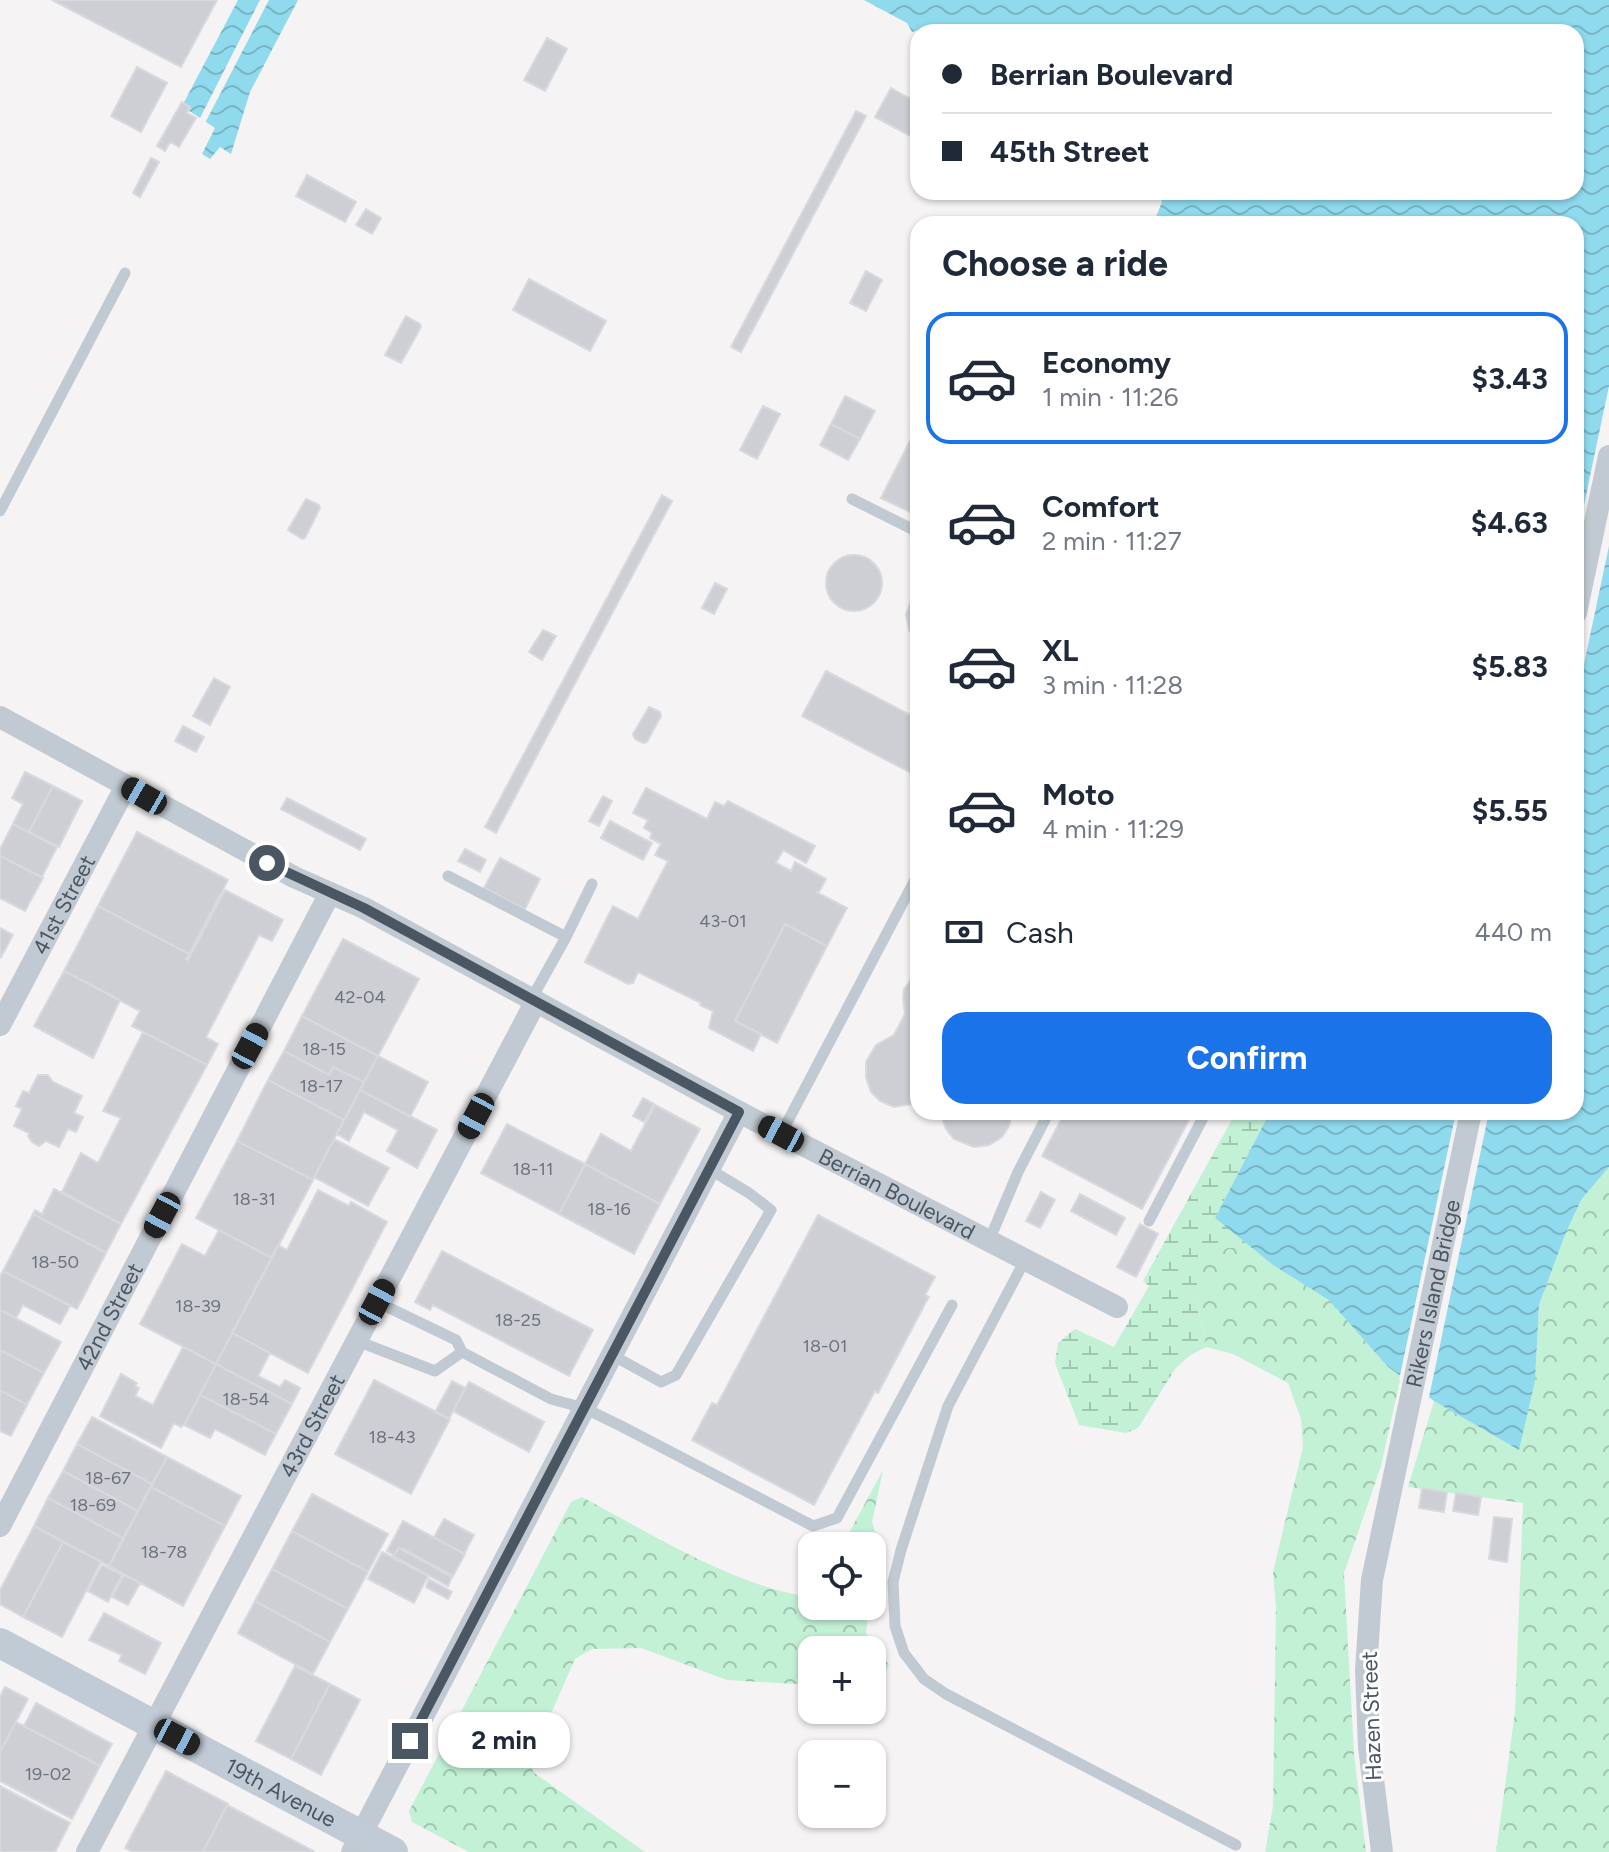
<!DOCTYPE html>
<html lang="en">
<head>
<meta charset="utf-8">
<style>
	body { margin:0; font-family:Figtree,sans-serif; background:#f2f2f3; color:#1f2937; height:100vh; display:flex; flex-direction:column; font-size:30px; white-space:nowrap }
	* { box-sizing:border-box; margin:0 }
	p { font-size:26px; color:#747a83 }
	.icon { flex:none; width:44px; height:44px; fill:none; stroke:currentColor; stroke-width:2; stroke-linecap:round; stroke-linejoin:round }
	.map { position:relative; flex:1; overflow:hidden }
	.sheet { position:absolute; left:910px; top:216px; width:674px; height:904px; display:flex; flex-direction:column; background:#fff; border-radius:24px; box-shadow:0 2px 6px #0004 }
	.sheet>* { flex:none }
	.top-card { position:absolute; left:910px; top:24px; width:674px; height:176px; border-radius:24px; box-shadow:0 2px 6px #0004; display:grid; align-content:center; height:176px; padding:0 32px; background:#fff }
	.buttons { position:absolute; left:798px; top:1532px; display:grid; gap:16px }
	.buttons a { display:grid; place-items:center; width:88px; height:88px; border-radius:16px; background:#fff; box-shadow:0 2px 6px #0004; font-size:40px }
	.end { position:absolute; width:36px; height:36px; margin:-18px; border:10px solid #4a5661; background:#fff; box-shadow:0 0 0 4px #fff }
	.from { border-radius:50% }
	.bubble { position:absolute; height:56px; border-radius:24px; background:#fff; box-shadow:0 2px 6px #0004; font-size:26px; font-weight:700; line-height:56px; text-align:center }
	.car { position:absolute; width:24px; height:48px; margin:-24px -12px; border-radius:10px; box-shadow:0 0 6px 2px #0007; background:linear-gradient(#222 24%,#8ab4d8 0 40%,#222 0 76%,#8ab4d8 0 86%,#222 0) }
	.top-card b { display:flex; align-items:center; gap:28px; height:76px; font-size:30px }
	.top-card b+b { border-top:2px solid #e0e1e3 }
	.top-card i { width:20px; height:20px; background:#1f2937 }
	ul { padding:0; list-style:none }
	li { display:flex; align-items:center; gap:24px; height:132px; margin:0 16px 12px; padding:0 16px; border:4px solid transparent; border-radius:24px }
	li div { flex:1 }
	li b { display:block; font-size:30px }
	li em { font-style:normal; font-weight:700 }
	li.current { border-color:#1a73e8 }
	li>.icon { width:72px; height:72px; stroke-width:1.5 }
	h2 { padding:0 32px; font-size:36px; line-height:96px }
	.pay { display:flex; align-items:center; gap:20px; height:88px; padding:0 32px; font-size:30px }
	.pay p { margin-inline-start:auto }
	.primary-button { display:flex; gap:16px; margin-top:auto; padding:16px 32px }
	.primary-button a { flex:1; height:92px; border-radius:24px; background:#1a73e8; color:#fff; font-size:32px; font-weight:700; line-height:92px; text-align:center }
	.map>svg:first-child { display:block }
	.forest { fill:url(#forest-crowns) }
	.wetland { fill:url(#wetland-marsh) }
	.water { fill:url(#water-waves) }
	.pier { fill:#f5f3f3 }
	.building { fill:#cdcfd5; stroke:#d7d9de; stroke-width:2 }
	.lines { fill:none; stroke-linecap:round; stroke-linejoin:round }
	.lane { stroke:#c1cad2; stroke-width:11 }
	.street { stroke:#c1cad2; stroke-width:22 }
	.secondary { stroke:#c1cbd6; stroke-width:30 }
	.route { stroke:#4a5661; stroke-width:10 }
	.labels { text-anchor:middle; stroke-width:6; stroke-linejoin:round; paint-order:stroke }
	.number-label { font-size:18px; fill:#6b747e }
	.street-label { font-size:22px; fill:#4a5661; stroke:#fff }
</style>
</head>
<body>
<div class="map">
<svg width="1609" height="1852" viewBox="0 0 1609 1852">
	<defs>
		<pattern id="forest-crowns" width="20" height="18" patternUnits="userSpaceOnUse" patternTransform="scale(2)"><rect width="20" height="18" fill="#c3f1d5"/><path d="M2 6a3 3 0 1 1 6 0M12 15a3 3 0 1 1 6 0" fill="none" stroke="#a0c6b0"/></pattern>
		<pattern id="wetland-marsh" width="20" height="14" patternUnits="userSpaceOnUse" patternTransform="scale(2)"><rect width="20" height="14" fill="#c3f1d5"/><path d="M1 5h8M5 5V1M11 12h8M15 12V8" fill="none" stroke="#a0c6b0"/></pattern>
		<pattern id="water-waves" width="16" height="10" patternUnits="userSpaceOnUse" patternTransform="scale(2)"><rect width="16" height="10" fill="#90daee"/><path d="M0 5q4-4 8 0t8 0" fill="none" stroke="#78b4c4"/></pattern>
	</defs>
	<rect width="100%" height="100%" fill="#f5f3f3"/>
	<path class="forest" d="M1609,1167V1852H1496L1515,1712L1523,1503L1408,1487L1434,1401L1518,1449L1535,1381L1539,1305L1565,1235L1581,1200Z
		M1227,1248H1252L1273,1265L1329,1299L1387,1366L1401,1376L1381,1466L1344,1573L1354,1754L1366,1852H1265L1273,1806L1276,1608L1273,1572L1303,1447L1301,1419L1288,1383L1233,1354L1206,1347L1196,1298L1197,1269Z
		M883,1470L872,1522L884,1560L872,1591V1546H842Z
		M582,1497C648,1532 739,1589 812,1597V1606H869L866,1633L889,1665L879,1684L872,1685V1650H812V1685L727,1680L641,1648L592,1649L575,1659L531,1759L533,1772L645,1852H469L412,1822L409,1811L571,1502Z"/>
	<path class="wetland" d="M1236,1112H1270L1215,1218L1252,1248H1227L1198,1269L1196,1298L1206,1347L1189,1356L1175,1369L1138,1428L1126,1433L1079,1425L1055,1363L1058,1343L1075,1329L1114,1347L1149,1286L1143,1281Z"/>
	<path class="water" d="M238,0H298L250,92L231,154L220,147L210,159L202,154L215,128L182,106Z
		M864,0H1609V1167L1581,1200L1565,1235L1539,1305L1535,1381L1519,1450L1434,1401L1387,1366L1329,1300L1273,1265L1215,1218L1270,1112H1576V224H1153L1162,202L1158,192H1576V32H931L919,30L912,32L907,23Z"/>
	<path class="pier" d="M260,0H269L204,125L198,122Z
		M1609,386V546L1576,702V543Z
		M1456,1112H1489L1428,1402L1399,1380Z"/>
	<path class="building" d="M52,0H217L181,67Z
		M547,38L567,49L545,91L524,80Z
		M137,67L167,83L141,132L111,116Z
		M891,88L918,103V140L875,117Z
		M182,102L190,107L187,113L196,118L179,147L170,142L165,151L157,146Z
		M856,111L866,116L741,352L731,347Z
		M151,158L159,162L140,197L133,193Z
		M307,175L356,202L345,222L296,196Z
		M366,209L381,218L372,234L356,225Z
		M866,271L882,280L866,311L850,303Z
		M529,279L606,321L590,351L513,310Z
		M406,316L420,324L421,327L401,363L385,355Z
		M845,396L875,411L860,439L831,424Z
		M763,406L780,414L757,459L740,450Z
		M831,424L860,439L848,460L820,445Z
		M918,425V516L881,498Z
		M662,495L672,501L600,636L496,833L485,827Z
		M306,499L319,505L320,508L305,538L302,539L288,530Z
		M826 583a28 28 0 1 1 56 0a28 28 0 1 1-56 0Z
		M715,583L727,589L714,614L702,608Z
		M918,594V642L909,630L906,614L912,599Z
		M543,630L556,636L542,660L529,652Z
		M826,671L918,719V769L915,775L802,716Z
		M214,678L230,687L210,725L193,716Z
		M649,707L660,712L661,716L647,742L643,743L635,739L633,734Z
		M183,726L204,737L196,752L175,741Z
		M25,772L53,786L29,832L13,824L23,804L12,798Z
		M53,786L82,801L59,847L29,832Z
		M646,788L707,819L715,802L724,806L728,801L815,846L806,863L783,850L776,863L791,871L795,862L826,879L819,892H816L847,908L827,946L785,924L735,1021L761,1034L753,1051L709,1028L713,1011L700,1005L701,1003L638,972L633,983L628,984L585,962L613,906L638,919L668,861L655,855L661,844L650,838L652,833L644,828L648,820L633,813Z
		M603,796L612,801L599,826L589,821Z
		M287,798L366,839L360,850L281,809Z
		M610,821L652,843L643,860L601,838Z
		M13,824L57,847L42,877L0,856V849Z
		M137,832L228,880L189,954L98,906Z
		M465,849L486,860L480,872L458,861Z
		M0,856L43,878L25,911L0,898Z
		M500,858L540,879L525,909L484,888Z
		M225,890L283,920L272,941L259,935L206,1037L218,1044L207,1065L132,1026L140,1011L64,971L98,906L189,954L186,959L188,960Z
		M785,924L827,946L777,1043L735,1021Z
		M0,928L13,935L1,957L0,956Z
		M343,939L419,979L378,1056L302,1016Z
		M918,970V1103L894,1107L880,1101L871,1092L866,1077V1062L876,1045L894,1035L905,1014L903,999L904,989Z
		M64,971L120,1000L93,1058L34,1026Z
		M302,1016L378,1056L364,1082L333,1067L329,1075L284,1051Z
		M143,1032L207,1065L121,1224L62,1192L81,1153L98,1163L121,1118L103,1111Z
		M284,1051L329,1075L333,1067L364,1082L344,1120L268,1080Z
		M378,1056L428,1082L410,1117L360,1090Z
		M38,1075H48L53,1082L82,1096L74,1113L83,1117L76,1132L68,1129L59,1147L46,1141L39,1146L32,1142L28,1136L29,1133L14,1126L22,1109L16,1106L23,1091L29,1093Z
		M268,1080L344,1120L313,1180L237,1141Z
		M360,1090L437,1130L417,1168L387,1151L398,1130L364,1112L349,1141L337,1134Z
		M643,1098L654,1104L644,1122L633,1116Z
		M655,1105L700,1129L660,1204L585,1164L601,1134L631,1151Z
		M930,1112H1012L1009,1126L1002,1137L989,1145L974,1147L954,1139L946,1129L941,1115Z
		M1065,1112H1193L1142,1209L1042,1156Z
		M507,1124L585,1164L559,1214L481,1173Z
		M334,1139L389,1168L368,1206L314,1177Z
		M237,1141L313,1180L272,1258L196,1218Z
		M585,1164L660,1204L634,1254L559,1214Z
		M54,1189L121,1224L106,1253L33,1214L35,1210L42,1214Z
		M318,1190L349,1206L351,1202L387,1222L308,1373L232,1333L278,1245L287,1250Z
		M1041,1192L1055,1200L1040,1228L1026,1221Z
		M1080,1194L1125,1218L1116,1235L1071,1211Z
		M33,1214L106,1253L77,1309L3,1271Z
		M818,1215L935,1277L925,1295L929,1297L926,1302L878,1393L875,1391L814,1505L692,1440L712,1403L717,1405Z
		M1140,1224L1158,1234L1136,1277L1117,1267Z
		M219,1230L272,1258L216,1364L140,1324L182,1244L205,1256Z
		M442,1251L593,1330L569,1376L433,1305L430,1310L415,1302Z
		M3,1271L70,1306L60,1324L23,1305L16,1318L0,1310V1276Z
		M0,1310L61,1342L44,1373L0,1350Z
		M232,1333L270,1353L258,1376L280,1387L285,1380L300,1388L292,1404L216,1364Z
		M183,1347L216,1364L186,1422L181,1427L174,1423L161,1448L100,1416L121,1374L137,1383L135,1386L139,1388L135,1396L153,1405Z
		M0,1350L44,1373L27,1405L0,1390Z
		M216,1364L292,1404L276,1434L200,1395Z
		M374,1380L450,1419L411,1494L335,1454Z
		M452,1381L465,1388L449,1419L435,1412Z
		M469,1382L544,1422L529,1452L453,1411Z
		M0,1390L27,1405L11,1436L0,1431Z
		M200,1395L276,1434L265,1455L215,1429L210,1438L184,1425Z
		M92,1417L167,1457L152,1484L77,1444Z
		M77,1444L152,1484L138,1511L63,1471Z
		M167,1457L241,1496L225,1526L151,1487Z
		M63,1471L138,1511L123,1538L48,1498Z
		M151,1487L225,1526L183,1606L109,1566Z
		M1422,1488L1447,1492L1444,1512L1419,1508Z
		M1456,1493L1481,1497L1478,1515L1453,1511Z
		M312,1494L388,1534L368,1572L292,1531Z
		M48,1498L123,1538L109,1566L34,1526Z
		M1494,1517L1512,1519L1507,1562L1489,1559Z
		M444,1519L474,1535L464,1554L434,1537Z
		M403,1521L465,1554L453,1576L407,1551L399,1548L394,1555L387,1551Z
		M34,1526L63,1542L23,1617L0,1604V1590Z
		M292,1531L368,1572L348,1609L272,1569Z
		M63,1542L101,1562L62,1637L23,1617Z
		M399,1548L452,1577L448,1586L393,1556Z
		M382,1552L428,1576L414,1603L368,1579Z
		M102,1565L122,1575L108,1602L88,1591Z
		M272,1569L348,1609L330,1642L255,1601Z
		M124,1575L140,1583L128,1605L112,1597Z
		M429,1579L452,1592L448,1599L426,1587Z
		M255,1601L330,1642L313,1674L238,1633Z
		M104,1613L161,1643L145,1674L119,1661L122,1655L89,1640Z
		M295,1666L330,1684L291,1759L256,1741Z
		M330,1684L360,1700L321,1775L291,1759Z
		M5,1687L28,1699L0,1752V1697Z
		M36,1703L112,1744L100,1766L24,1726Z
		M16,1722L100,1766L72,1819L0,1781V1752Z
		M166,1771L228,1804L203,1852H133L125,1848Z
		M0,1786L70,1823L55,1852H0Z
		M227,1805L315,1852H203Z"/>
	<g class="lines">
		<path class="lane" d="M852,499L918,532
			M0,511L125,273
			M448,876L566,937L532,998
			M566,937L592,884
			M781,1134L918,874
			M1149,1221L1206,1112
			M989,1241L1018,1172L1049,1112
			M1025,1260L948,1406L901,1550L893,1582L895,1626L904,1653L924,1679L946,1694L1236,1845
			M377,1302L456,1340L462,1352L551,1399L584,1408L621,1426L813,1526L837,1518L952,1305
			M357,1341L435,1371L462,1352
			M612,1355L661,1382L676,1375L771,1210L749,1193L709,1169"/>
		<g class="street">
			<path d="M1576,613L1609,456"/>
			<path id="s1" d="M0,717L294,877L364,908L739,1112L1117,1307"/>
			<path id="s2" d="M0,1025L126,786"/>
			<path id="s3" d="M0,1526L330,893"/>
			<path id="s4" d="M87,1852L536,1001"/>
			<path d="M352,1852L739,1112"/>
			<path id="s5" d="M1382,1852L1369,1747L1366,1670L1372,1580L1471,1112"/>
		</g>
		<path class="secondary" id="s6" d="M0,1643L393,1852"/>
	</g>
	<g class="lines">
		<path class="route" d="M267,863L364,908L739,1112L410,1741"/>
	</g>
	<g class="labels">
		<g class="number-label">
			<text x="723" y="927">43-01</text>
			<text x="360" y="1003">42-04</text>
			<text x="324" y="1055">18-15</text>
			<text x="321" y="1092">18-17</text>
			<text x="533" y="1175">18-11</text>
			<text x="254" y="1205">18-31</text>
			<text x="609" y="1215">18-16</text>
			<text x="55" y="1268">18-50</text>
			<text x="198" y="1312">18-39</text>
			<text x="518" y="1326">18-25</text>
			<text x="825" y="1352">18-01</text>
			<text x="246" y="1405">18-54</text>
			<text x="392" y="1443">18-43</text>
			<text x="108" y="1484">18-67</text>
			<text x="93" y="1511">18-69</text>
			<text x="164" y="1558">18-78</text>
			<text x="48" y="1780">19-02</text>
		</g>
		<g class="street-label">
			<text dy="8" stroke="none"><textPath href="#s2" startOffset="136">41st Street</textPath></text>
			<text dy="8" stroke="none"><textPath href="#s1" startOffset="1016">Berrian Boulevard</textPath></text>
			<text dy="8" stroke="none"><textPath href="#s5" startOffset="566">Rikers Island Bridge</textPath></text>
			<text dy="8" stroke="none"><textPath href="#s3" startOffset="236">42nd Street</textPath></text>
			<text dy="8" stroke="none"><textPath href="#s4" startOffset="482">43rd Street</textPath></text>
			<text transform="translate(1371 1716) rotate(-92)" y="8">Hazen Street</text>
			<text dy="8" stroke="none"><textPath href="#s6" startOffset="318">19th Avenue</textPath></text>
		</g>
	</g>
</svg>
<div class="buttons">
<a><svg class="icon" aria-label="locate" viewBox="0 0 24 24"><circle cx="12" cy="12" r="6"/><path d="M12 2v4M12 18v4M2 12h4M18 12h4"/></svg></a>
<a>+</a>
<a>−</a>
</div>
<i class="end from" style="left:267px;top:863px"></i>
<i class="end" style="left:410px;top:1741px"></i>
<div class="bubble" style="left:438px;top:1712px;width:132px">2 min</div>
<i class="car" style="left:144px;top:796px;rotate:300deg"></i>
<i class="car" style="left:250px;top:1046px;rotate:28deg"></i>
<i class="car" style="left:476px;top:1116px;rotate:208deg"></i>
<i class="car" style="left:781px;top:1134px;rotate:298deg"></i>
<i class="car" style="left:162px;top:1215px;rotate:208deg"></i>
<i class="car" style="left:377px;top:1302px;rotate:28deg"></i>
<i class="car" style="left:177px;top:1737px;rotate:118deg"></i>
<div class="top-card">
<b><i class="from"></i>Berrian Boulevard</b>
<b><i></i>45th Street</b>
</div>
<section class="sheet">
<h2>Choose a ride</h2>
<ul>
<li class="current"><svg class="icon" aria-label="car" viewBox="0 0 24 24"><path d="M5 17H2v-5l4-1 3-4h7l3 4 3 1v5h-3M9 17h6M6 11h13"/><circle cx="7" cy="17" r="2"/><circle cx="17" cy="17" r="2"/></svg><div><b>Economy</b><p>1 min · 11:26</p></div><em>$3.43</em></li>
<li><svg class="icon" aria-label="car" viewBox="0 0 24 24"><path d="M5 17H2v-5l4-1 3-4h7l3 4 3 1v5h-3M9 17h6M6 11h13"/><circle cx="7" cy="17" r="2"/><circle cx="17" cy="17" r="2"/></svg><div><b>Comfort</b><p>2 min · 11:27</p></div><em>$4.63</em></li>
<li><svg class="icon" aria-label="car" viewBox="0 0 24 24"><path d="M5 17H2v-5l4-1 3-4h7l3 4 3 1v5h-3M9 17h6M6 11h13"/><circle cx="7" cy="17" r="2"/><circle cx="17" cy="17" r="2"/></svg><div><b>XL</b><p>3 min · 11:28</p></div><em>$5.83</em></li>
<li><svg class="icon" aria-label="car" viewBox="0 0 24 24"><path d="M5 17H2v-5l4-1 3-4h7l3 4 3 1v5h-3M9 17h6M6 11h13"/><circle cx="7" cy="17" r="2"/><circle cx="17" cy="17" r="2"/></svg><div><b>Moto</b><p>4 min · 11:29</p></div><em>$5.55</em></li>
</ul>
<div class="pay"><svg class="icon" aria-label="cash" viewBox="0 0 24 24"><path d="M3 7h18v10H3z"/><circle cx="12" cy="12" r="2"/></svg>Cash<p>440 m</p></div>
<div class="primary-button"><a>Confirm</a></div>
</section>
</div>
</body>
</html>
